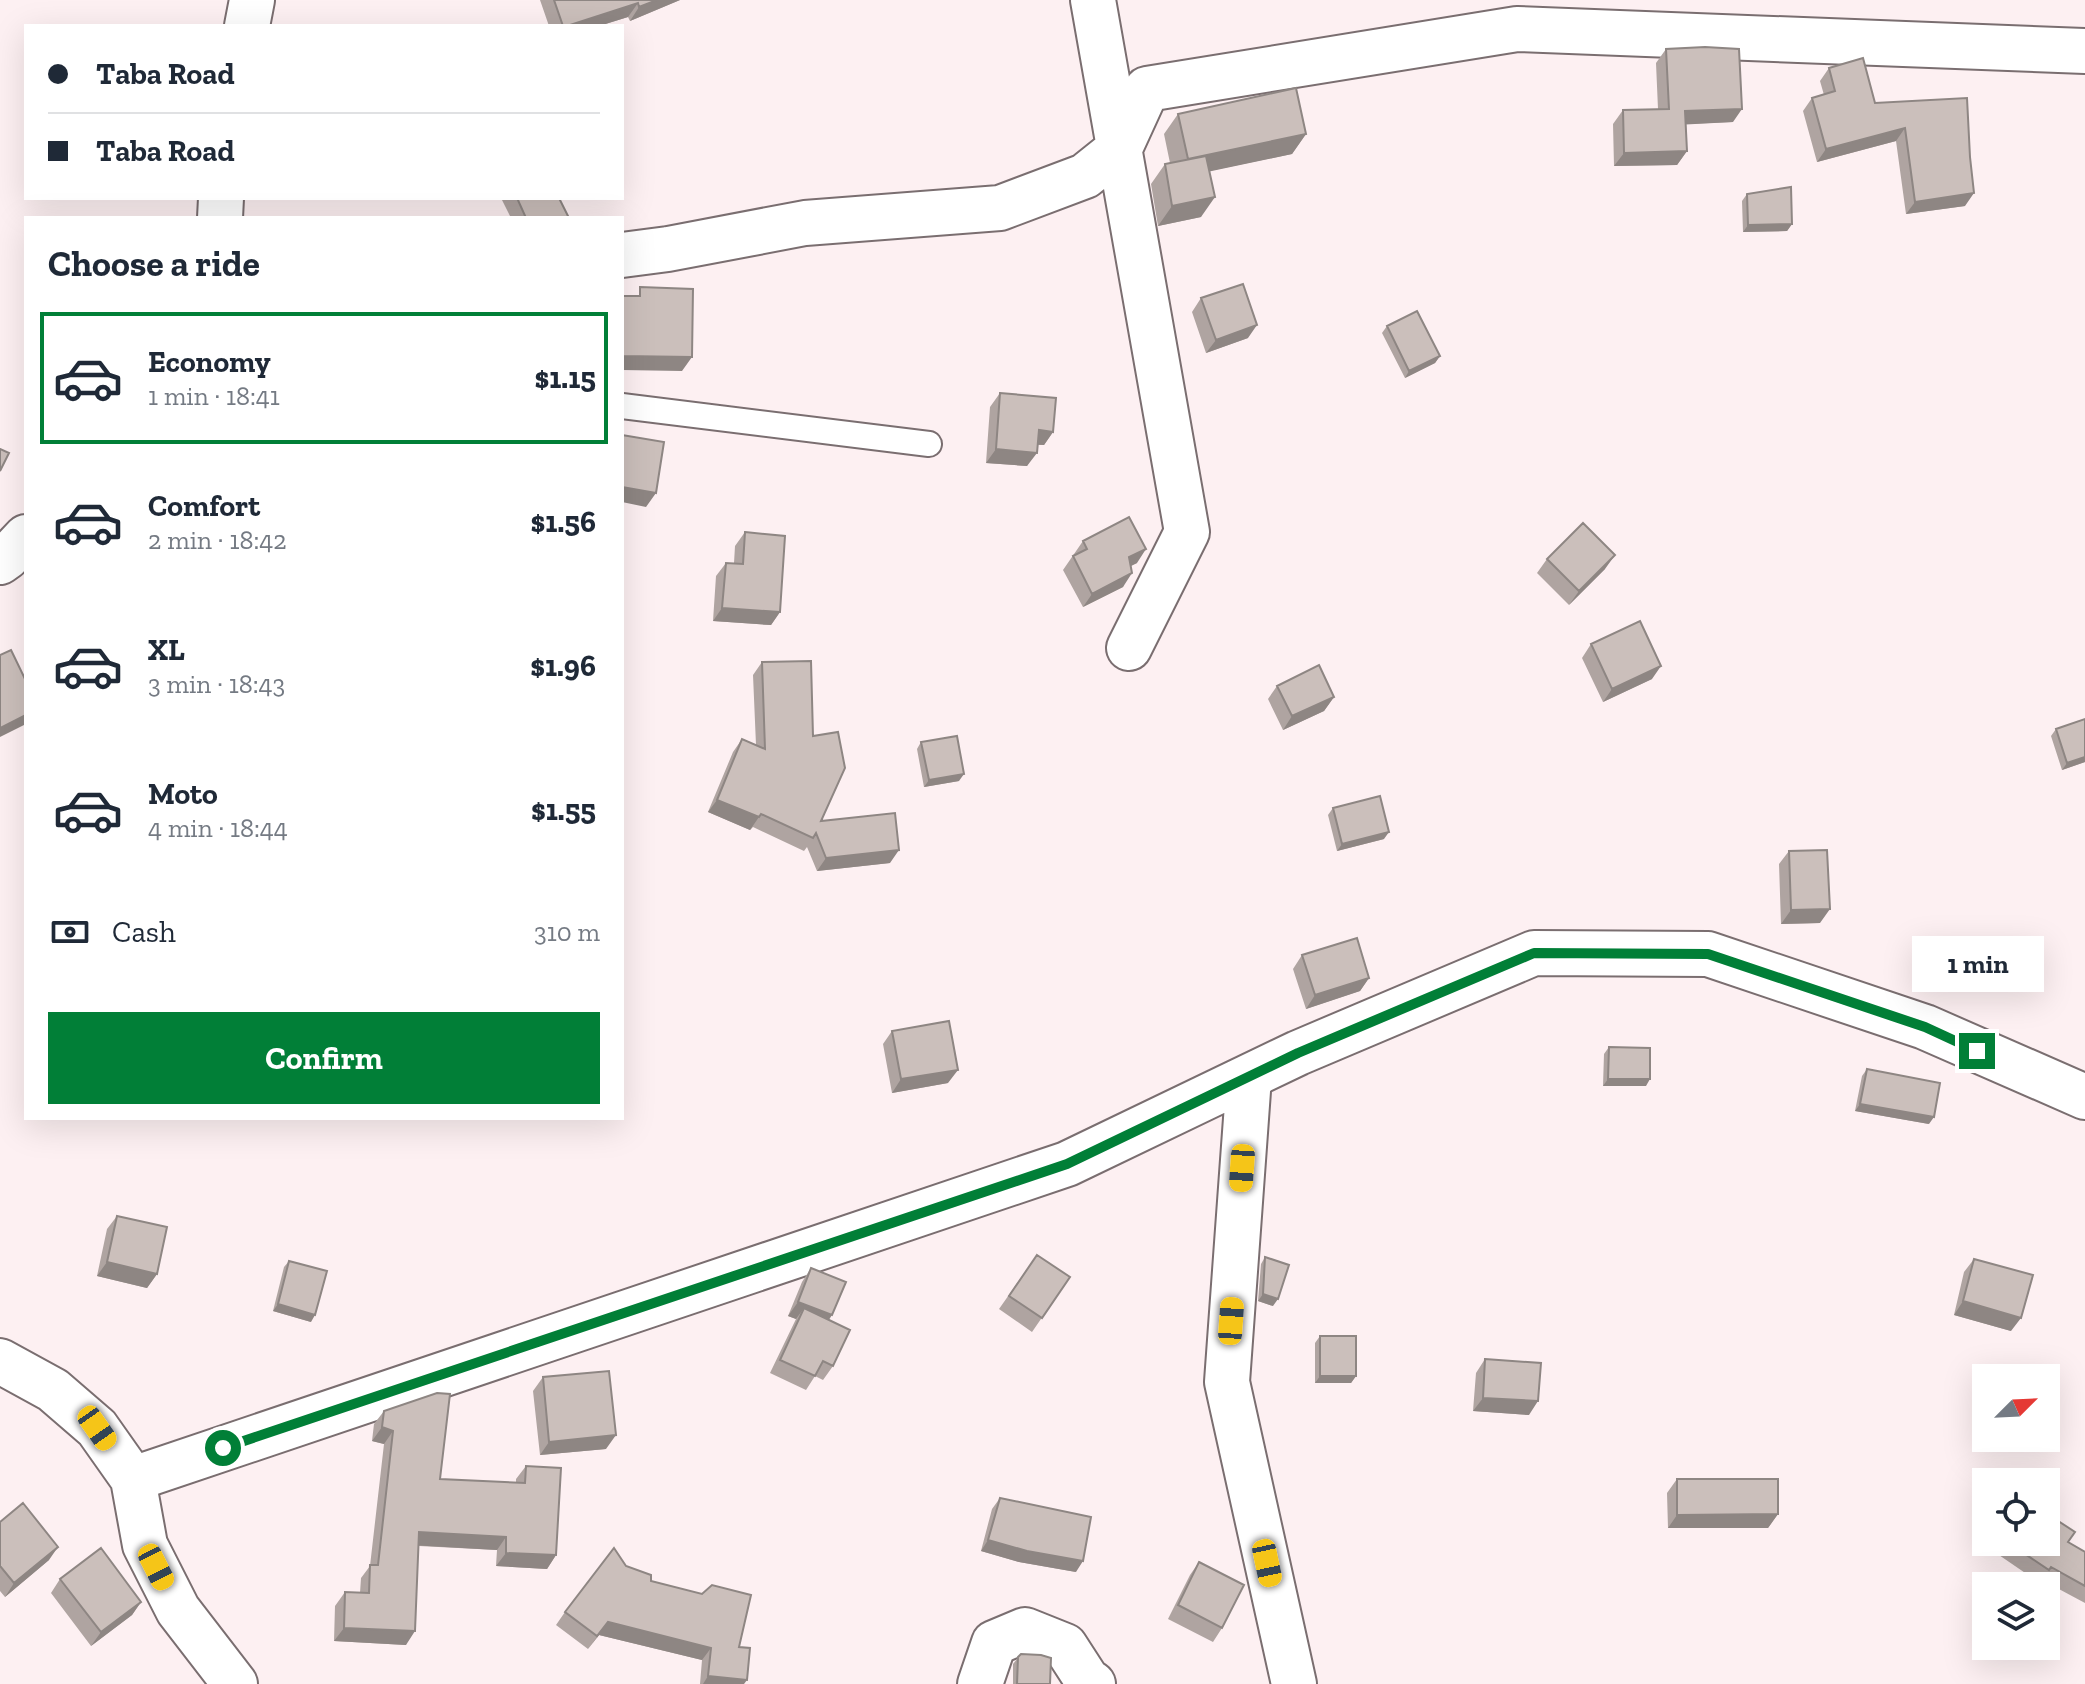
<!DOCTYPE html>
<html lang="en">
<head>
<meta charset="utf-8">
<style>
	body { margin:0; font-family:"Zilla Slab",serif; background:#f6f6f7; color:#1f2937; height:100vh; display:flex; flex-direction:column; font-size:30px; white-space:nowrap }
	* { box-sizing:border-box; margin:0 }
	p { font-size:26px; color:#747a83 }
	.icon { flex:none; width:44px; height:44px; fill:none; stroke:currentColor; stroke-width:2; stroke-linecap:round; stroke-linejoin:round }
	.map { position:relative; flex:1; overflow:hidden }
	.side { position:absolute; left:24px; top:216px; width:600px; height:904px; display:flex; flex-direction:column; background:#fff; border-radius:0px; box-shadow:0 8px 32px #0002 }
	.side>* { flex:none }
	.guide { position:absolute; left:24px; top:24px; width:600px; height:176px; border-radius:0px; box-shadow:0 8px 32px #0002; display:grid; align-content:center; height:176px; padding:0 24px; background:#fff }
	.needle { width:52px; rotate:66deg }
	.tools { position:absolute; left:1972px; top:1364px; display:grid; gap:16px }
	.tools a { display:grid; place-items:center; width:88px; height:88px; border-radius:0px; background:#fff; box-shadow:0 8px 32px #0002; font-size:40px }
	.end { position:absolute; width:36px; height:36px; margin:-18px; border:10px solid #017f37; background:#fff; box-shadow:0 0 0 4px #fff }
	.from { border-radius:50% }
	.bubble { position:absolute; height:56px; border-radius:0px; background:#fff; box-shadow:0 8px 32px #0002; font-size:26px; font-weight:800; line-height:56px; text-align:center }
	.car { position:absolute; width:24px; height:48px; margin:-24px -12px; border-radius:10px; box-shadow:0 0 6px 2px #0007; background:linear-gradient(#f5c518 24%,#345 0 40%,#f5c518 0 76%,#345 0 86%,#f5c518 0) }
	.guide b { display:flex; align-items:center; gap:28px; height:76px; font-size:30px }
	.guide b+b { border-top:2px solid #e0e1e3 }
	.guide i { width:20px; height:20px; background:#1f2937 }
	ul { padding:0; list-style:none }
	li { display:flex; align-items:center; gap:24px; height:132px; margin:0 16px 12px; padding:0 8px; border:4px solid transparent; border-radius:0px }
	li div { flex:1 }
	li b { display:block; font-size:30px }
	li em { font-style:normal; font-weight:800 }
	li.active { border-color:#017f37 }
	li>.icon { width:72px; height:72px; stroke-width:1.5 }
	h2 { padding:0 24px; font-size:36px; line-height:96px }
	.pay { display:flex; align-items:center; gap:20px; height:88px; padding:0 24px; font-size:30px }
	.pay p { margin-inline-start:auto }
	.button { display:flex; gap:16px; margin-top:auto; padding:16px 24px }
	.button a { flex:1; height:92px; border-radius:0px; background:#017f37; color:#fff; font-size:32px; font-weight:800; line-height:92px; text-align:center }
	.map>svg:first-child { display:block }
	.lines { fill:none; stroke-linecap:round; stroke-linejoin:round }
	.service-casing { stroke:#7a6e70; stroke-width:28 }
	.minor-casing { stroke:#7a6e70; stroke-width:48 }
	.service { stroke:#fff; stroke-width:24 }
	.minor { stroke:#fff; stroke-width:44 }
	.wall { fill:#afa4a1 }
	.shaded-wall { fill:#8e8683 }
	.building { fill:#cbbfbb; stroke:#8e8683; stroke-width:2 }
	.route { stroke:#017f37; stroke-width:10 }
</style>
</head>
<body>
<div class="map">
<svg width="2085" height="1684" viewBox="0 0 2085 1684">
	<rect width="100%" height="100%" fill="#fdf0f2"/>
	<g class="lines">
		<g class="service-casing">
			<path id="service" d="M622,406L929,444"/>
		</g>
		<g class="minor-casing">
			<path id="minor" d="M1093,0L1187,532L1129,648
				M247,26L252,0
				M220,218L221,198
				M622,255L668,249L805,223L1000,208L1085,176L1120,148L1147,89L1517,29L2085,51
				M0,562L7,557L26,537
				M1249,1077L1227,1382L1294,1684
				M0,1361L53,1390L97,1428L133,1479L145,1545L178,1610L235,1684
				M133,1479L1067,1164L1298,1053L1534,953L1708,954L1925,1027L2085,1097
				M980,1684L994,1643L1025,1630L1065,1646L1087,1680L1093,1684"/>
		</g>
		<use href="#service" class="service"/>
		<use href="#minor" class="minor"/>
	</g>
	<path class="wall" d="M540,0H680L630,21L628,17L599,26H549Z
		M1666,49L1733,122L1686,124L1687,151L1677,165L1614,166L1613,124L1623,110L1658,109L1656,63Z
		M1829,68L1875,103L1967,98L1965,206L1906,214L1896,141L1817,162L1803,111L1812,98L1824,95L1820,81Z
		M1178,114L1306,134L1292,154L1209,171L1201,217L1158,226L1151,184L1165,164L1170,163L1164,134Z
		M1747,194L1792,224L1787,231L1743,232L1742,201Z
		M501,198H559L569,218H511Z
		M1201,298L1248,338L1206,353L1192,312Z
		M1387,326L1440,356L1435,363L1405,378L1382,333Z
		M1000,393L1053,432L1044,445H1038L1027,466L986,463L990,407Z
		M745,532L780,612L771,625L713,621L716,576L726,563H734L735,546Z
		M1083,541L1137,563L1131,566L1123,587L1083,607L1063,570Z
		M1547,559L1605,569L1569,605L1537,573Z
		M1591,644L1652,679L1603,702L1582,658Z
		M762,662L813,736L821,821L890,863L817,871L807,847L804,851L753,827L750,830L708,812L733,752L742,739L756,745L753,675Z
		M1277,686L1334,697L1324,711L1283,730L1268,699Z
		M2085,719V762L2062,770L2051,736L2056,729Z
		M921,742L959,781L924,787L917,749Z
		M1333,808L1384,839L1337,851L1328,815Z
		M1789,851L1820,923L1781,924L1779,864Z
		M1302,955L1369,978L1360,991L1306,1009L1293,969Z
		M892,1031L948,1083L892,1093L883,1044Z
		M1609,1047L1646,1086H1603L1604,1054Z
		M1867,1069L1929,1124L1855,1111L1862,1076Z
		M117,1216L157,1274L147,1288L97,1276L107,1229Z
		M1037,1255L1070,1277L1032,1332L999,1309Z
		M1265,1257L1273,1306L1258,1301L1261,1264Z
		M1974,1259L2011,1331L1954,1315L1964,1272Z
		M289,1261L311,1322L273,1311L284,1267Z
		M811,1268L829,1320L833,1366L823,1380L815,1376L806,1390L770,1373L796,1319L788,1316L802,1282Z
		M1320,1336L1356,1376L1351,1383H1315V1343Z
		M1485,1359L1529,1415L1473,1411L1476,1373Z
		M543,1377L606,1449L540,1455L533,1391Z
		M384,1411L440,1479L516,1483V1479L526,1466L556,1555L547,1569L496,1566L497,1550L419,1546L406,1645L334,1641L335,1606L345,1592L360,1593L361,1578L370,1566L384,1444L372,1441L374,1424Z
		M1677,1479L1778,1514L1768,1528H1668L1667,1493Z
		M1000,1498L1076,1572L1019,1562L981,1551L992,1509Z
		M0,1522L49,1560L5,1597L0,1591Z
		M2004,1542H2068L2085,1552V1603L2042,1580L2040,1583L1996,1553Z
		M1199,1562L1222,1628L1213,1642L1168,1619L1190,1575Z
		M626,1566L651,1581L739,1647L744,1684H700L702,1660L599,1635L588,1649L556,1625L565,1612Z
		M60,1579L141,1602L132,1615L91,1646L51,1593Z
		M1021,1654L1050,1684H1013V1664Z"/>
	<path class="shaded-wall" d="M657,0H680L630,21L639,7Z
		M638,3L628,17L599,26H567Z
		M1742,109L1733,122L1676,125L1685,111Z
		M1905,128L1896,141L1817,162L1826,149Z
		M1306,134L1292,154L1174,179L1188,159Z
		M1687,151L1677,165L1614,166L1624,153Z
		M1974,193L1965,206L1906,214L1915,202Z
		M1215,197L1201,217L1158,226L1172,206Z
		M1792,224L1787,231L1743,232L1748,225Z
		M1257,325L1248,338L1206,353L1216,340Z
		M622,356L692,357L682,371L622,370Z
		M1440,356L1435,363L1405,378L1409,371Z
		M1039,430L1053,432L1044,445L1029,444Z
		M996,449L1037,453L1027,466L986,463Z
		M622,487L656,493L646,507L622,502Z
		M1146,549L1137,563L1120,571L1129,557Z
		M1615,555L1605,569L1569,605L1579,591Z
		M1132,573L1123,587L1083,607L1092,594Z
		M722,608L780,612L771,625L713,621Z
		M1661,666L1652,679L1603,702L1612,689Z
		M1334,697L1324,711L1283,730L1292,716Z
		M26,715V724L0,737V728Z
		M2085,757V762L2062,770L2067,763Z
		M964,774L959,781L924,787L929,780Z
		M717,800L759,817L750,830L708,812Z
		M1389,832L1384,839L1337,851L1342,844Z
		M899,850L890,863L817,871L826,858Z
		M1830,909L1820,923L1781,924L1791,910Z
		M1369,978L1360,991L1306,1009L1315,995Z
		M958,1070L948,1083L892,1093L901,1079Z
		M1608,1079H1650L1646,1086H1603Z
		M1860,1104L1934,1117L1929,1124L1855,1111Z
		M107,1262L157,1274L147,1288L97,1276Z
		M1263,1294L1278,1299L1273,1306L1258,1301Z
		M1963,1301L2021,1318L2011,1331L1954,1315Z
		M798,1302L832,1315L823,1329L804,1308L796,1319L788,1316Z
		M278,1304L315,1315L311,1322L273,1311Z
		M1320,1376H1356L1351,1383H1315Z
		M1483,1398L1538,1401L1529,1415L1473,1411Z
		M382,1427L393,1431L384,1444L372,1441Z
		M616,1435L606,1449L540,1455L549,1442Z
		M1778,1514L1768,1528H1668L1677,1515Z
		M419,1532L506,1537L497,1550L410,1545Z
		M988,1540L1083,1561L1076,1572L1019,1562L981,1551Z
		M58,1547L49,1560L5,1597L14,1583Z
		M506,1553L556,1555L547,1569L496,1566Z
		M141,1602L132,1615L91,1646L101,1632Z
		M608,1622L711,1648L702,1660L599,1635L588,1649Z
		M344,1628L415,1631L406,1645L334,1641Z
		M708,1676L747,1680L744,1684H703Z"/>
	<path class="building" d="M554,0H657L639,7L638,3L567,26H563Z
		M1705,47L1739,49L1742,109L1685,111L1687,151L1624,153L1623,110L1669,109L1666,49Z
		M1863,58L1875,103L1967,98L1970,157L1974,193L1915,202L1905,128L1826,149L1812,98L1835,91L1829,68Z
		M1296,88L1306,134L1188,159L1178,114Z
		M1206,156L1215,197L1172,206L1165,164Z
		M1791,187L1792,224L1748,225L1747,194Z
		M517,198H559L569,218H526Z
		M1243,284L1257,325L1216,340L1201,298Z
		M640,287L693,289L692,357L622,356V296H640Z
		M1417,311L1440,356L1409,371L1387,326Z
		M1000,393L1056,398L1053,432L1039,430L1037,453L996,449Z
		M622,435L664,442L656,493L622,487Z
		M0,449L9,453L0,471Z
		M1129,517L1146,549L1129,557L1132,573L1092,594L1073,556L1087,549L1083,541Z
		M1583,523L1615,555L1579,591L1547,559Z
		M745,532L785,536L780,612L722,608L726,563L743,564Z
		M1640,621L1661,666L1612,689L1591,644Z
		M11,650L26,681V715L0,728V655Z
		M811,661L813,736L838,732L845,768L821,821L895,813L899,850L826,858L816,833L813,838L761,814L759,817L717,800L742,739L765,749L762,662Z
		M1319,665L1334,697L1292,716L1277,686Z
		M2085,719V757L2067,763L2056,729Z
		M957,736L964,774L929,780L921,742Z
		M1380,796L1389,832L1342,844L1333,808Z
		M1827,850L1830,909L1791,910L1789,851Z
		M1357,938L1369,978L1315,995L1302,955Z
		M949,1021L958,1070L901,1079L892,1031Z
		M1609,1047L1650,1048V1079H1608Z
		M1867,1069L1940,1083L1934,1117L1860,1104Z
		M117,1216L167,1227L157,1274L107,1262Z
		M1037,1255L1070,1277L1042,1318L1009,1296Z
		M1265,1257L1289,1265L1278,1299L1263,1294Z
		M1974,1259L2033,1275L2021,1318L1963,1301Z
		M289,1261L327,1271L315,1315L278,1304Z
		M811,1268L846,1282L832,1315L798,1302Z
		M804,1308L850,1330L833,1366L823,1361L815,1376L780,1360Z
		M1320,1336H1356V1376H1320Z
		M1485,1359L1541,1363L1538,1401L1483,1398Z
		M609,1371L616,1435L549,1442L543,1377Z
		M437,1393L450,1394L440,1479L525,1483L526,1466L561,1468L556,1555L506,1553V1537L419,1532L415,1631L344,1628L345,1592L369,1593L370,1565H378L393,1431L382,1427L384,1411Z
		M1677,1479H1778V1514L1677,1515Z
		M1000,1498L1091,1517L1083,1561L1027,1551L988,1540Z
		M23,1503L58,1547L14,1583L0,1566V1522Z
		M2046,1513L2075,1532L2068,1542L2085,1552V1586L2051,1567L2049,1570L2007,1542H2046Z
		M101,1548L141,1602L101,1632L60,1579Z
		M614,1548L626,1566L651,1575V1581L702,1594L712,1585L751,1595L739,1647L750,1648L747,1680L708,1676L711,1648L608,1622L597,1636L565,1612Z
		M1199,1562L1244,1585L1222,1628L1178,1605Z
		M1021,1654L1041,1655L1051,1658L1050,1684H1017L1018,1657Z"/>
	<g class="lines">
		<path class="route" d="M223,1448L1067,1164L1298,1053L1534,953L1708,954L1925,1027L1977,1051"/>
	</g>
</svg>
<div class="tools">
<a><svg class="needle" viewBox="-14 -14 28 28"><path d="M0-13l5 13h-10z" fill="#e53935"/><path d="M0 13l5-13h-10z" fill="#747a83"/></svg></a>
<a><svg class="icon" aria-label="locate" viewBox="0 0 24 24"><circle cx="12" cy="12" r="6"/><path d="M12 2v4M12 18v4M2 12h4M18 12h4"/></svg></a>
<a><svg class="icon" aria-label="layers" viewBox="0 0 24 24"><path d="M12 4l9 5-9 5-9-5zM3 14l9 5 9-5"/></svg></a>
</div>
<i class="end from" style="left:223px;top:1448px"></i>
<i class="end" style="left:1977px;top:1051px"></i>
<div class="bubble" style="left:1912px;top:936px;width:132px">1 min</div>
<i class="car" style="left:1242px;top:1168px;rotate:184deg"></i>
<i class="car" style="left:1231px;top:1321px;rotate:4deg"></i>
<i class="car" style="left:97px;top:1428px;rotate:145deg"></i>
<i class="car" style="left:1267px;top:1563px;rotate:168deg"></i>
<i class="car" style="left:156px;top:1567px;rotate:153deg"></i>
<div class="guide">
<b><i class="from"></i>Taba Road</b>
<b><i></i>Taba Road</b>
</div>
<section class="side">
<h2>Choose a ride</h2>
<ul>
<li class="active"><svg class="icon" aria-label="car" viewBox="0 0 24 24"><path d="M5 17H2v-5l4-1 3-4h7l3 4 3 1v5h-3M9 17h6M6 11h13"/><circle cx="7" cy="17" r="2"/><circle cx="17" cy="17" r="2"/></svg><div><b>Economy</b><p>1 min · 18:41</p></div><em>$1.15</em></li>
<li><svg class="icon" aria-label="car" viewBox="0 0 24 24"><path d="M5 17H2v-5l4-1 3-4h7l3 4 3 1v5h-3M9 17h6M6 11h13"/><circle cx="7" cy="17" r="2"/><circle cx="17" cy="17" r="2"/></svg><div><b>Comfort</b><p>2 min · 18:42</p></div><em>$1.56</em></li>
<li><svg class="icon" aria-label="car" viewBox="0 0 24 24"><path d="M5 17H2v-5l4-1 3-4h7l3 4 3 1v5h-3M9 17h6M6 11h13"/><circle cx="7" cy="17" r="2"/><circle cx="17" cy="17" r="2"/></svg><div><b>XL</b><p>3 min · 18:43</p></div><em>$1.96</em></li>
<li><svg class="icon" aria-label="car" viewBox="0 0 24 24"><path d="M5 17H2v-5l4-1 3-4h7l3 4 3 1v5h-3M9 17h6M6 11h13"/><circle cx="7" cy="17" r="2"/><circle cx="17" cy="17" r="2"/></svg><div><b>Moto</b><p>4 min · 18:44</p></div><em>$1.55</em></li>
</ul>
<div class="pay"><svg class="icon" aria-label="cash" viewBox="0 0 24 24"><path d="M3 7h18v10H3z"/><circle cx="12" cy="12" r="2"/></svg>Cash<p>310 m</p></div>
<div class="button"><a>Confirm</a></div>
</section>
</div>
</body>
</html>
